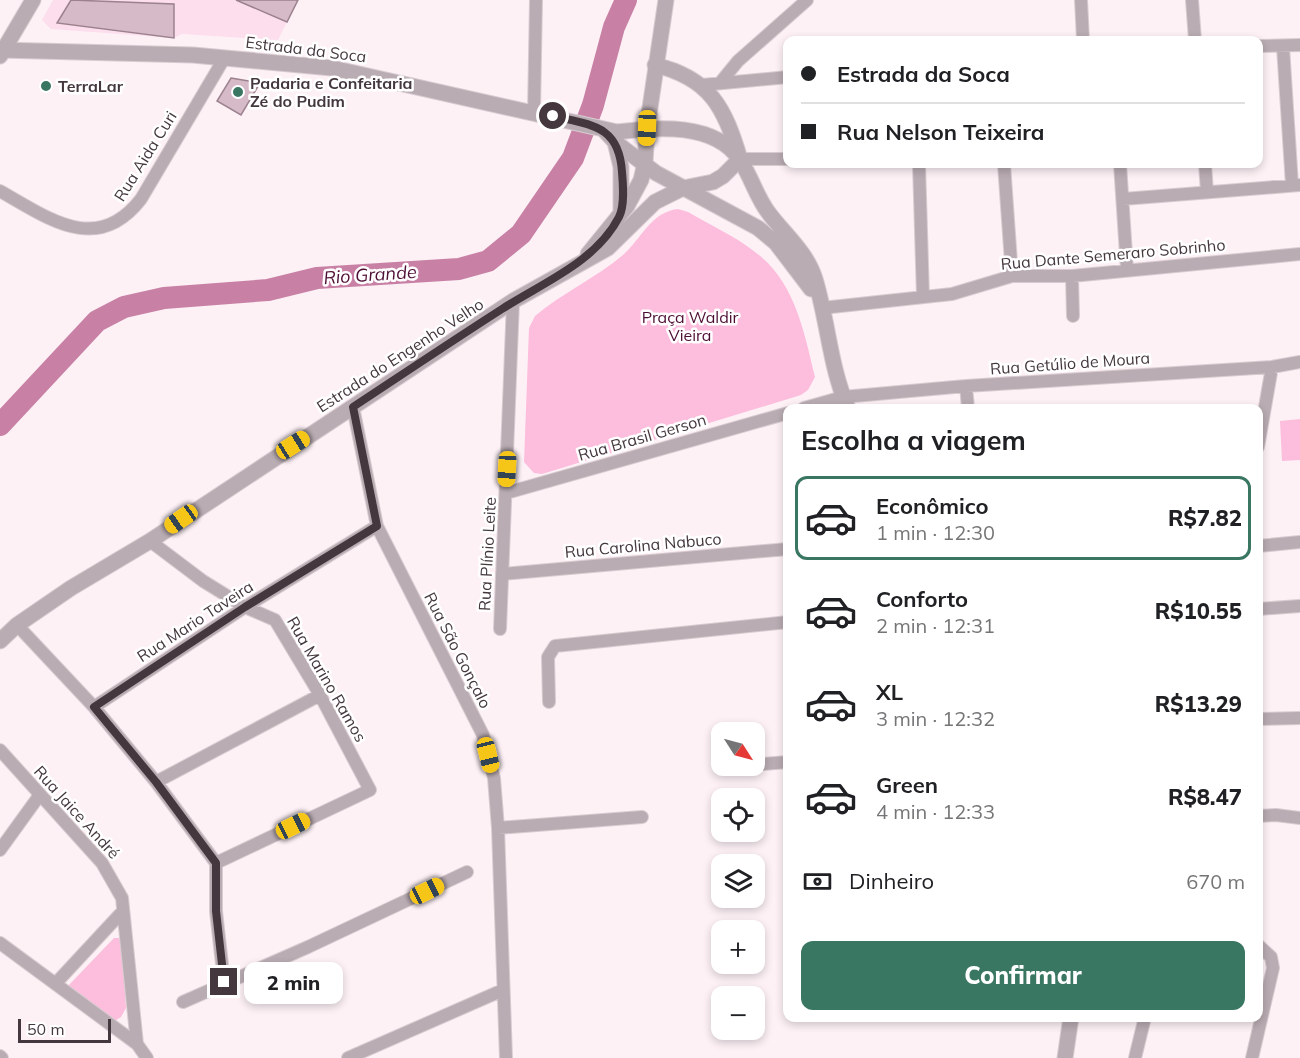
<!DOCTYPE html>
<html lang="pt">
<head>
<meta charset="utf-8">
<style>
	body { margin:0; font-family:Mulish,sans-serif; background:#f2f2f2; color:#202124; height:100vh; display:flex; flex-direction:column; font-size:22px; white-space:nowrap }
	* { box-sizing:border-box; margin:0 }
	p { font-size:20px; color:#757577 }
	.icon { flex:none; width:33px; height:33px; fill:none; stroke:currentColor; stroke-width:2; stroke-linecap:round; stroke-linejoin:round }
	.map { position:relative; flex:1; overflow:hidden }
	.side { position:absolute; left:783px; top:404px; width:480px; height:618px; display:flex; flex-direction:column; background:#fff; border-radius:12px; box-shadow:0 3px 9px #0003 }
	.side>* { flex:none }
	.top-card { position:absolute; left:783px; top:36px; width:480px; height:132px; border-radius:12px; box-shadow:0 3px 9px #0003; display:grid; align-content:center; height:132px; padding:0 18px; background:#fff }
	.needle { width:39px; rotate:126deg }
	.fabs { position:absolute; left:711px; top:722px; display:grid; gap:12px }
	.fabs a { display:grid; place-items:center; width:54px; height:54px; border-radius:12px; background:#fff; box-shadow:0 3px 9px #0003; font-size:30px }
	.scale { position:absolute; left:18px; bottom:15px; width:93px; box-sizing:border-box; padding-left:6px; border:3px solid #44383e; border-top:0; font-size:16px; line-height:21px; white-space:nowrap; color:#44383e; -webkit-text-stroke:4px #fff; paint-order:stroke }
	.end { position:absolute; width:27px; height:27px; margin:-14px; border:8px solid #44383e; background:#fff; box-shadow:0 0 0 3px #fff }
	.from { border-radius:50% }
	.bubble { position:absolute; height:42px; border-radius:12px; background:#fff; box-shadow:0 3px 9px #0003; font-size:20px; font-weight:800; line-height:42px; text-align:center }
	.car { position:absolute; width:18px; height:36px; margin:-18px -9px; border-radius:8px; box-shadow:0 0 4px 2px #0007; background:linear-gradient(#f5c518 24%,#345 0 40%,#f5c518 0 76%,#345 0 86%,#f5c518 0) }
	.top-card b { display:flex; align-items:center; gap:21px; height:57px; font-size:22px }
	.top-card b+b { border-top:2px solid #e0e0e0 }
	.top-card i { width:15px; height:15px; background:#202124 }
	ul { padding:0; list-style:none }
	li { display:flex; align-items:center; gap:18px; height:84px; margin:0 12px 9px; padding:0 6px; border:3px solid transparent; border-radius:12px }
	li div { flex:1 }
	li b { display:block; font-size:22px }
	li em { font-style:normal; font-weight:800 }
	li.active { border-color:#3a7762 }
	li>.icon { width:54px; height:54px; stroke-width:1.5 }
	h2 { padding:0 18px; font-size:27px; line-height:72px }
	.pay { display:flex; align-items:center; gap:15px; height:66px; padding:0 18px; font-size:22px }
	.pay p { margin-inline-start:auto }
	.action { display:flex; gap:12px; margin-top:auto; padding:12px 18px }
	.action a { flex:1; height:69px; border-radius:12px; background:#3a7762; color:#fff; font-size:24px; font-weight:800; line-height:69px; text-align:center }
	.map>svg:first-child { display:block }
	.built { fill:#fcdeec }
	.green { fill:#fdbddc }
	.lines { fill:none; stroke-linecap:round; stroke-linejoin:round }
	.river { stroke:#c881a5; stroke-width:22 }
	.building { fill:#d6bac7; stroke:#9c828e; stroke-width:1.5 }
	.minor-casing { stroke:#d8ccd1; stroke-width:14 }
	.tertiary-casing { stroke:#d8ccd1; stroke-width:17 }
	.minor { stroke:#b9acb2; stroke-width:12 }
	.tertiary { stroke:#b9acb2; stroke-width:15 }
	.route { stroke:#44383e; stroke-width:8 }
	.poi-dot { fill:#3a7762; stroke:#fff; stroke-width:2 }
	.labels { text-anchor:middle; stroke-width:5; stroke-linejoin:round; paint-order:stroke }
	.street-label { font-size:16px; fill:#44383e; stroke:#fff }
	.poi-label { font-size:16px; font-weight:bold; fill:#44383e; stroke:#fff; text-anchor:start }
	.park-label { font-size:16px; fill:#4d0e34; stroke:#fff }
	.water-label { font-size:18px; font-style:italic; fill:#4e0e35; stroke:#fff }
</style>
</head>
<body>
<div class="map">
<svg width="1300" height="1058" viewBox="0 0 1300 1058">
	<rect width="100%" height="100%" fill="#fdf1f6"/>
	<path class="built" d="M53,0H298L278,40L182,34L174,38L51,29L42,20Z"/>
	<path class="green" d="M678,209L688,212C710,225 735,236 755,252C795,281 804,332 815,377L808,390L801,395L542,474L534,473L524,462L529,328L535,316C562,293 596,278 623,255C642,238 651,212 678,209Z
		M1300,419V460L1282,461L1280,421Z
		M114,938H119L122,943L126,1008L121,1017L113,1022L67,987Z"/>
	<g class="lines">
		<path class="river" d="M0,425L97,321L124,307L164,298L268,290L317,278L459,269L488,261L521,234L573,158L593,105L614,27L626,0"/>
	</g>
	<path class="building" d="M71,0L174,4V38L57,23Z
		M236,0H298L287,22Z
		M231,78L260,83L241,115L217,101Z"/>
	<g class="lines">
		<g class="minor-casing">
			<path id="minor" d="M1081,0L1083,40
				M1192,0L1195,40
				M1258,46L1300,45
				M1283,47L1292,185
				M720,83L738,61L807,0
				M702,85L788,77
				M534,112L536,0
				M740,159H788
				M919,164L923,297
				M1004,164L1012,276
				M1120,164L1127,269
				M1205,164L1207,192
				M0,191C48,218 97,256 141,199L225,57
				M1123,199L1300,185
				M1072,276L1073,316
				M822,308L952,294L1012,276H1072L1300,254
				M966,386L968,408
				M353,407L377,526L483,735L494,778L498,828L506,1058
				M804,408L843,397L966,386L1272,367L1300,362
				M1258,447L1272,367
				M506,493L788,413
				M150,541L203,581L245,607L275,620L320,695L370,790L216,863
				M1258,546L1300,542
				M502,574L788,549
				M1258,609L1300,606
				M17,625L94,707L156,782L216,863V911L224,982
				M500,629L513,301
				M549,702L548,657L555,646L788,622
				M94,707L245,607L377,526
				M1258,719L1300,718
				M0,750L102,863L122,898L137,1044
				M763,764L788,762
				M156,782L320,695
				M1258,816L1276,815L1300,818
				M498,828L642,817
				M0,850L39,796
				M0,943L137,1044L147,1058
				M56,983L122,912
				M183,1002L308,947L467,872
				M0,1056L2,1058
				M348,1058L503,990
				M1135,1058L1145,1017
				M1252,1058L1273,968L1271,957L1258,945"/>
		</g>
		<g class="tertiary-casing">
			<path id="tertiary" d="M0,50L193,55L332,68L617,132C656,127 715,122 740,160C751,176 756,196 768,212C784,234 807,252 815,279C828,321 830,368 848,408
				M0,56L33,0
				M603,129L615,142L656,173L758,228L776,243L811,289
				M615,142L621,167V213
				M588,254L627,206L641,180L645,163L647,128L666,0
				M0,641L17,625L71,588L150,541L513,301L608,248L655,202L683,188L713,182L723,176L740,159C725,108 710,78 655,65
				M1065,1058L1071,1017"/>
		</g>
		<use href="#minor" class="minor"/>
		<use href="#tertiary" class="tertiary"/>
	</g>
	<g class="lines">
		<path class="route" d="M224,982L216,911V863L156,782L94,707L245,607L377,526L353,407C403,374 452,341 502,309C542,283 596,262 619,217C625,206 623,184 622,172C619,125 591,125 553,116"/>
	</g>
	<g class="poi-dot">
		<circle cx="46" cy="86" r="6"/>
		<circle cx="238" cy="92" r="6"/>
	</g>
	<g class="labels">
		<g class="street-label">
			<text transform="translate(306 49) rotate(7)" y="6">Estrada da Soca</text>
			<text transform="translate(145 156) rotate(-58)" y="6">Rua Aida Curi</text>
			<text transform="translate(1113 254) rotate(-5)" y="6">Rua Dante Semeraro Sobrinho</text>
			<text transform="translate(400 355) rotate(-33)" y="6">Estrada do Engenho Velho</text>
			<text transform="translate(1070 363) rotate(-4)" y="6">Rua Getúlio de Moura</text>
			<text transform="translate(642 437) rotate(-16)" y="6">Rua Brasil Gerson</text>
			<text transform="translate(643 545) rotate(-5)" y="6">Rua Carolina Nabuco</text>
			<text transform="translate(487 554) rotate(-87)" y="6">Rua Plínio Leite</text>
			<text transform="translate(195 621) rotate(-33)" y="6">Rua Mario Taveira</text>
			<text transform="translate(458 650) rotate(63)" y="6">Rua São Gonçalo</text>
			<text transform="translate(327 679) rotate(60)" y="6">Rua Marino Ramos</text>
			<text transform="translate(77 812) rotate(48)" y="6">Rua Jaice André</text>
		</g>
		<g class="poi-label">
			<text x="250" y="89">Padaria e Confeitaria<tspan x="250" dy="18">Zé do Pudim</tspan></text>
			<text x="58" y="92">TerraLar</text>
		</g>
		<g class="park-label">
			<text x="690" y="323">Praça Waldir<tspan x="690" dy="18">Vieira</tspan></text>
		</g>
		<g class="water-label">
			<text transform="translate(370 275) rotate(-4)" y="6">Rio Grande</text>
		</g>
	</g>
</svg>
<div class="fabs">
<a><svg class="needle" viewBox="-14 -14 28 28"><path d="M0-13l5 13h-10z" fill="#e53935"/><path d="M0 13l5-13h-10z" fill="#757577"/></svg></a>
<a><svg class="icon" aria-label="locate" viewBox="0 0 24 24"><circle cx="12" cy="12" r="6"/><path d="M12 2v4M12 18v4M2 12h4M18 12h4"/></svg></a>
<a><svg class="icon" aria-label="layers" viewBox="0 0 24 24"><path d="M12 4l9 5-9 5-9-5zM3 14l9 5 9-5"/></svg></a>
<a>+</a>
<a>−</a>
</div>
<div class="scale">50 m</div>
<i class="end from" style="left:553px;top:116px"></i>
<i class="end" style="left:224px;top:982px"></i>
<div class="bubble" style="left:244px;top:962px;width:99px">2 min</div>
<i class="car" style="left:647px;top:128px;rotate:182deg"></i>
<i class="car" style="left:293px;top:445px;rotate:58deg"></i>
<i class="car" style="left:507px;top:469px;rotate:183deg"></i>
<i class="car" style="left:181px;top:519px;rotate:235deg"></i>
<i class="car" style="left:488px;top:755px;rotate:166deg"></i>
<i class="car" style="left:293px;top:826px;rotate:64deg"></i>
<i class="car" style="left:427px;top:891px;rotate:64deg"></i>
<div class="top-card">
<b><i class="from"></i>Estrada da Soca</b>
<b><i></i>Rua Nelson Teixeira</b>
</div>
<section class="side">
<h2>Escolha a viagem</h2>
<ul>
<li class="active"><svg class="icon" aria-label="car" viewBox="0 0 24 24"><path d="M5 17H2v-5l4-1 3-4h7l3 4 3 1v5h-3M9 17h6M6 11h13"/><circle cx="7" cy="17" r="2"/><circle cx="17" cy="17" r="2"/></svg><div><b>Econômico</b><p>1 min · 12:30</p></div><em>R$7.82</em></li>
<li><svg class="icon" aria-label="car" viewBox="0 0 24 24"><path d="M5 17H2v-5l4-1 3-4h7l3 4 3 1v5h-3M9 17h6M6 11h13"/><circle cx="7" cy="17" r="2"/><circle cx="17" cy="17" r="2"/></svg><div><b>Conforto</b><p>2 min · 12:31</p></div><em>R$10.55</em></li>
<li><svg class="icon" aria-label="car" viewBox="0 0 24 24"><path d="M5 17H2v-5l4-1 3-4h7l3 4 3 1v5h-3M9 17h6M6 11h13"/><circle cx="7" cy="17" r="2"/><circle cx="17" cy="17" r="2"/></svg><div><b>XL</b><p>3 min · 12:32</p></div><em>R$13.29</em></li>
<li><svg class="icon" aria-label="car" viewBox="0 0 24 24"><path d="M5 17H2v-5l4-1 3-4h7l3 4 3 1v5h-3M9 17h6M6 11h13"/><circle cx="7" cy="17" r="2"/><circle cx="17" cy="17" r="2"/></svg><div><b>Green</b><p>4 min · 12:33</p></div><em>R$8.47</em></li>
</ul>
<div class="pay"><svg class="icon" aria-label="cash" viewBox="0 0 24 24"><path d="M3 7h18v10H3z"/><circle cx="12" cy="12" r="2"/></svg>Dinheiro<p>670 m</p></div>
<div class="action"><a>Confirmar</a></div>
</section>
</div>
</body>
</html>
